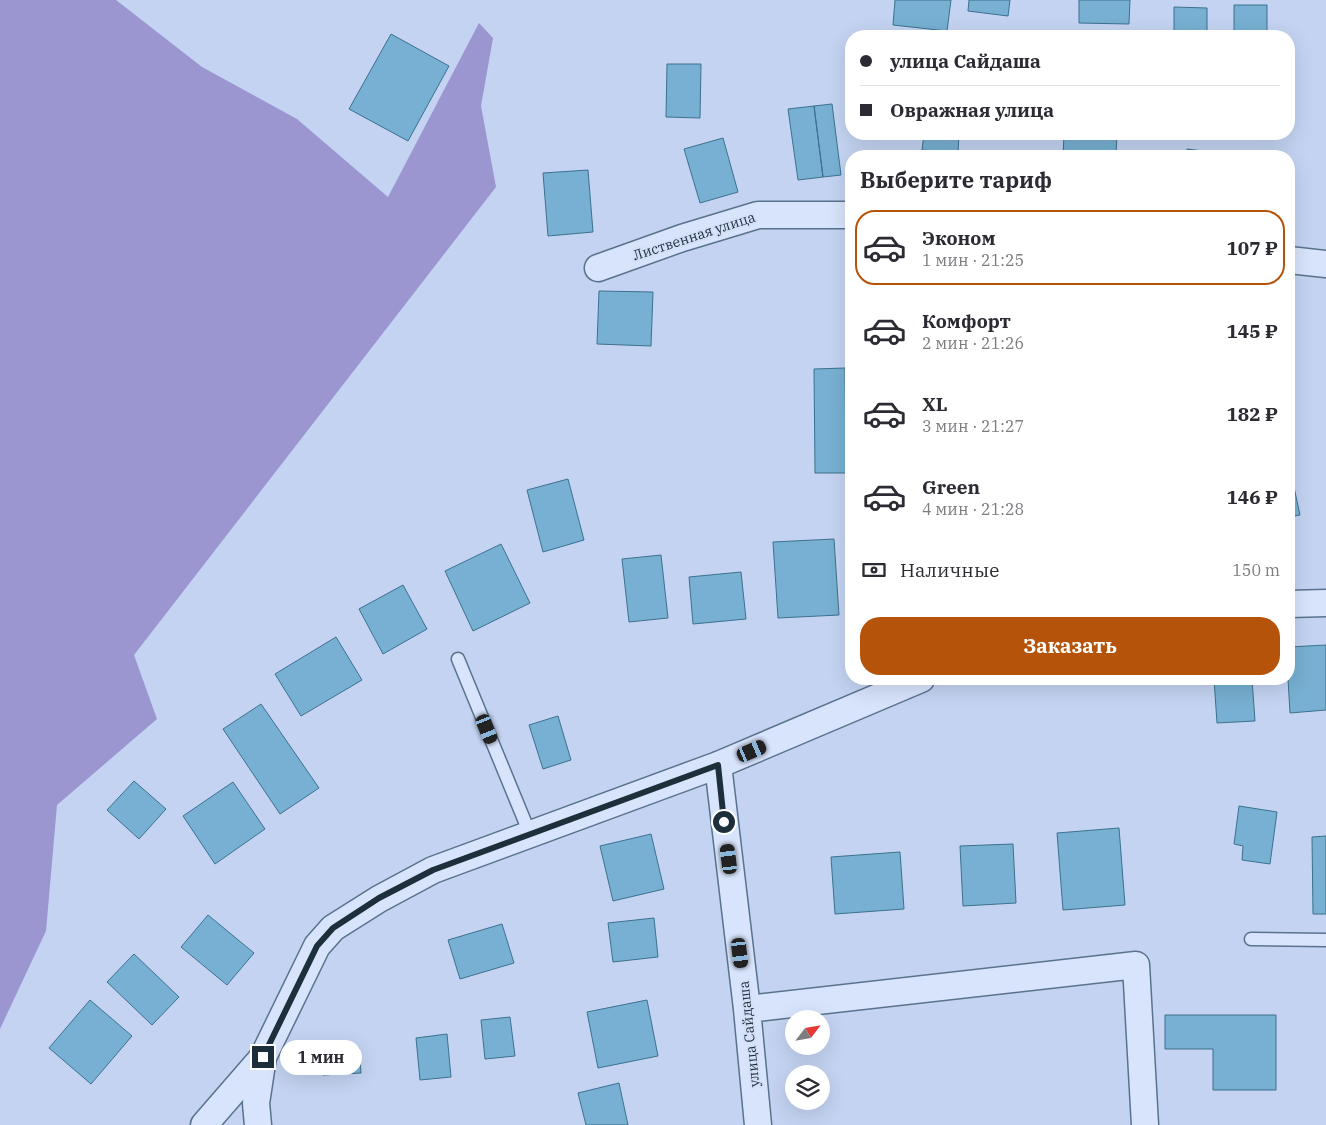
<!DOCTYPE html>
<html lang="ru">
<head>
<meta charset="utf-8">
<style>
	body { margin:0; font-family:"IBM Plex Serif",serif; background:#f7f7f7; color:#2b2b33; height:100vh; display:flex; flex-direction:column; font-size:19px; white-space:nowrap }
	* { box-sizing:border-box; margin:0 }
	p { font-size:16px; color:#7c7c81 }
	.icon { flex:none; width:28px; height:28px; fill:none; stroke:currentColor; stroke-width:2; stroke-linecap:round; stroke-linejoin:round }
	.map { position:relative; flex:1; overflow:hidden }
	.side { position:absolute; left:845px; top:150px; width:450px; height:535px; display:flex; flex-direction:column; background:#fff; border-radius:20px; box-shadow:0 5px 20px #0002 }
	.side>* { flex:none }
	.top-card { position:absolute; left:845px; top:30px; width:450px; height:110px; border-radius:20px; box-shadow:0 5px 20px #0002; display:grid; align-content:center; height:110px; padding:0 15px; background:#fff }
	.needle { width:32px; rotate:59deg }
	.buttons { position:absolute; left:785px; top:1010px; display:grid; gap:10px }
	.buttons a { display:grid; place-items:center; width:45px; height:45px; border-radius:50%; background:#fff; box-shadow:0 5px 20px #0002; font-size:25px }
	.end { position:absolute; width:22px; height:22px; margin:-11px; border:6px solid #1e2f3c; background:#fff; box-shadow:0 0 0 2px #fff }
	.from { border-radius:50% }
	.bubble { position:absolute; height:35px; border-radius:18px; background:#fff; box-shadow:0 5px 20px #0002; font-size:16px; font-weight:800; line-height:35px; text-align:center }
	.car { position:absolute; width:15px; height:30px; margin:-15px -8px; border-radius:6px; box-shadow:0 0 4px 1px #0007; background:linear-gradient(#222 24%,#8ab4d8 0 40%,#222 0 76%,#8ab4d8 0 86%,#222 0) }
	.top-card b { display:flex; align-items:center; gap:18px; height:48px; font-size:19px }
	.top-card b+b { border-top:1px solid #e1e1e2 }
	.top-card i { width:12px; height:12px; background:#2b2b33 }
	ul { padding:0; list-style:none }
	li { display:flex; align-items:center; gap:15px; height:75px; margin:0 10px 8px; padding:0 5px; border:2px solid transparent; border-radius:20px }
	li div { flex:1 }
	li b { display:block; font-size:19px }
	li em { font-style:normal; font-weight:800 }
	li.current { border-color:#b45309 }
	li>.icon { width:45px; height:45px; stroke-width:1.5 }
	h2 { padding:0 15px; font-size:22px; line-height:60px }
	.pay { display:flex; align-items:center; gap:12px; height:55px; padding:0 15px; font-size:19px }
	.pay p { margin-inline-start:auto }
	.primary-button { display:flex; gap:10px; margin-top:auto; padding:10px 15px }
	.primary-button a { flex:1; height:58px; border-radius:20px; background:#b45309; color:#fff; font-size:20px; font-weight:800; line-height:58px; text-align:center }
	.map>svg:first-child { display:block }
	.green { fill:#9b96d0 }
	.building { fill:#77b0d2; stroke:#3d718e }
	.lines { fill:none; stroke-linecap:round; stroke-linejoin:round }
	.service-casing { stroke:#59738d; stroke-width:15 }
	.minor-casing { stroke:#59738d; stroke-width:29 }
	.service { stroke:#d8e4fb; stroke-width:12 }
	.minor { stroke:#d8e4fb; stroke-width:26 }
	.route { stroke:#1e2f3c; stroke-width:6 }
	.labels { text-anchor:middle; stroke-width:4.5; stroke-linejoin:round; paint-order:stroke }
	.street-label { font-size:14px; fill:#1e2f3c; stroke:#d4e0f8 }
</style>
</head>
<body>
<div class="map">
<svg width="1326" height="1125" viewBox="0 0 1326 1125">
	<rect width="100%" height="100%" fill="#c3d3f1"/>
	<path class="green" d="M0,0H116L202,67L297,119L388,197L479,23L493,38L481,106L496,187L134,655L157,719L57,805L46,931L0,1029Z"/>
	<path class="building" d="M895,0H951L947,31L893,25Z
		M969,0H1010L1008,16L968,11Z
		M1079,0H1130L1129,24L1079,23Z
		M1234,5H1267V36H1234Z
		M1174,7L1207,8V36H1174Z
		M391,34L449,66L408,141L349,109Z
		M667,64H701L700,118L666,117Z
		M832,104L841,175L823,177L814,106Z
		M814,106L823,177L798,180L788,109Z
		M924,134H959L958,153L922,150Z
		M1064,134H1117L1116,156H1063Z
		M723,138L738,192L700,203L684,149Z
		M1187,149L1245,156H1186Z
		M588,170L593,232L548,236L543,173Z
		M599,291L653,292L651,346L597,344Z
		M845,368L846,473H815L814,369Z
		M1289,464L1300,515L1289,517Z
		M568,479L584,540L543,552L527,490Z
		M834,539L839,615L778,618L773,542Z
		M501,544L530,603L473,631L445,571Z
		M661,555L668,618L629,622L622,559Z
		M741,572L746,619L693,624L689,577Z
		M403,585L427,629L383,654L359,609Z
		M336,637L362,680L301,716L275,674Z
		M1326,645V710L1290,713L1288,679L1289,647Z
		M1214,679H1252L1255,721L1217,723Z
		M261,704L319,788L280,814L223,729Z
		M558,716L571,760L543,769L529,725Z
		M134,781L166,809L139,839L107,810Z
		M233,782L265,829L215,864L183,816Z
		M1239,806L1277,812L1270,864L1242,860L1243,846L1234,844Z
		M1119,828L1125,905L1063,910L1057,833Z
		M651,834L664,889L613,901L600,846Z
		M1326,836V914H1313L1312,837Z
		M1013,844L1016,903L963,906L960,846Z
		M900,852L904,909L835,914L831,857Z
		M208,915L254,953L227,985L181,947Z
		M654,918L658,957L613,962L608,923Z
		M502,924L514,963L460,979L448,940Z
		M134,954L179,997L152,1025L107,982Z
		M90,1000L132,1036L91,1084L49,1048Z
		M647,1000L658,1056L598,1068L587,1012Z
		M1165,1015H1276V1090H1213V1049H1165Z
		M510,1017L515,1056L485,1059L481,1020Z
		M447,1034L451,1077L420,1080L416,1038Z
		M359,1048L361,1073L323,1075L321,1051Z
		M619,1083L628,1125H586L578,1093Z"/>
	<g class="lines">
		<g class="service-casing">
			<path id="service" d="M458,659L530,834
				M1251,939L1326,940"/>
		</g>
		<g class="minor-casing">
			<path id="minor" d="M1289,260L1326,264
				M598,268L682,238L758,215H851
				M1289,604L1326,603
				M718,765L747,1009L758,1125
				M747,1009L1136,965L1145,1125
				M204,1125L263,1057
				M258,1125L256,1103L263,1057L317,946L333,928L379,899L433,870L718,765L921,679"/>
		</g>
		<use href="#service" class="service"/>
		<use href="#minor" class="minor"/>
	</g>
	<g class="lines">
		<path class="route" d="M263,1057L317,946L333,928L379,898L433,870L718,765L724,822"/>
	</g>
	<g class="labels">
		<g class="street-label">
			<text transform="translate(694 236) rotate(-18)" y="5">Лиственная улица</text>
			<text transform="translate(749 1034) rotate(-96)" y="5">улица Сайдаша</text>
		</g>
	</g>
</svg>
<div class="buttons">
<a><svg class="needle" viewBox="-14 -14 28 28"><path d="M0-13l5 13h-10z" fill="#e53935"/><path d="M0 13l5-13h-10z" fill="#7c7c81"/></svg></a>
<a><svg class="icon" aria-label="layers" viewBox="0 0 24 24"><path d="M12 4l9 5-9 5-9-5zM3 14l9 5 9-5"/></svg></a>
</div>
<i class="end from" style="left:724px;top:822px"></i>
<i class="end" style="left:263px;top:1057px"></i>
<div class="bubble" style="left:280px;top:1040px;width:82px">1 мин</div>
<i class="car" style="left:487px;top:729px;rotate:158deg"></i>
<i class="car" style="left:752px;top:751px;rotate:67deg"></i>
<i class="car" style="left:729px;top:859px;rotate:353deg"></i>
<i class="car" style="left:740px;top:953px;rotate:173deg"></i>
<div class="top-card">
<b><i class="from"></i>улица Сайдаша</b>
<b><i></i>Овражная улица</b>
</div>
<section class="side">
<h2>Выберите тариф</h2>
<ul>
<li class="current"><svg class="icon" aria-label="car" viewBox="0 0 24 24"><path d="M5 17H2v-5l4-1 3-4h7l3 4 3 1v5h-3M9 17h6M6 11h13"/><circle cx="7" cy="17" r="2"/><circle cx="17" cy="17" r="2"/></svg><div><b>Эконом</b><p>1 мин · 21:25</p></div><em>107 ₽</em></li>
<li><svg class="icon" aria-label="car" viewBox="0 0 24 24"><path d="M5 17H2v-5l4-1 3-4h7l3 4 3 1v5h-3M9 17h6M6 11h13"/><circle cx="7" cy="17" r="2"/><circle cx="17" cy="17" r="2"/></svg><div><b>Комфорт</b><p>2 мин · 21:26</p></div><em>145 ₽</em></li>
<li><svg class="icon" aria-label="car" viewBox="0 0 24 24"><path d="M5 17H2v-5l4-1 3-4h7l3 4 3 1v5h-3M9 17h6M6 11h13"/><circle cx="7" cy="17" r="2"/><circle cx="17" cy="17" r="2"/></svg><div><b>XL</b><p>3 мин · 21:27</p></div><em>182 ₽</em></li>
<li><svg class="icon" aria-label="car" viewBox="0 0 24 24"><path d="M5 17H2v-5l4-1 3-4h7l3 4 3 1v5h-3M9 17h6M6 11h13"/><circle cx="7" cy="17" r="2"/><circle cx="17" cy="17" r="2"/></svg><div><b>Green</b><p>4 мин · 21:28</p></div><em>146 ₽</em></li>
</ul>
<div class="pay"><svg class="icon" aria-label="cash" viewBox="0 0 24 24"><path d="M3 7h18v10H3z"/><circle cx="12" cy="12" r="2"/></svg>Наличные<p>150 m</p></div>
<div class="primary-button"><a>Заказать</a></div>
</section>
</div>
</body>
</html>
